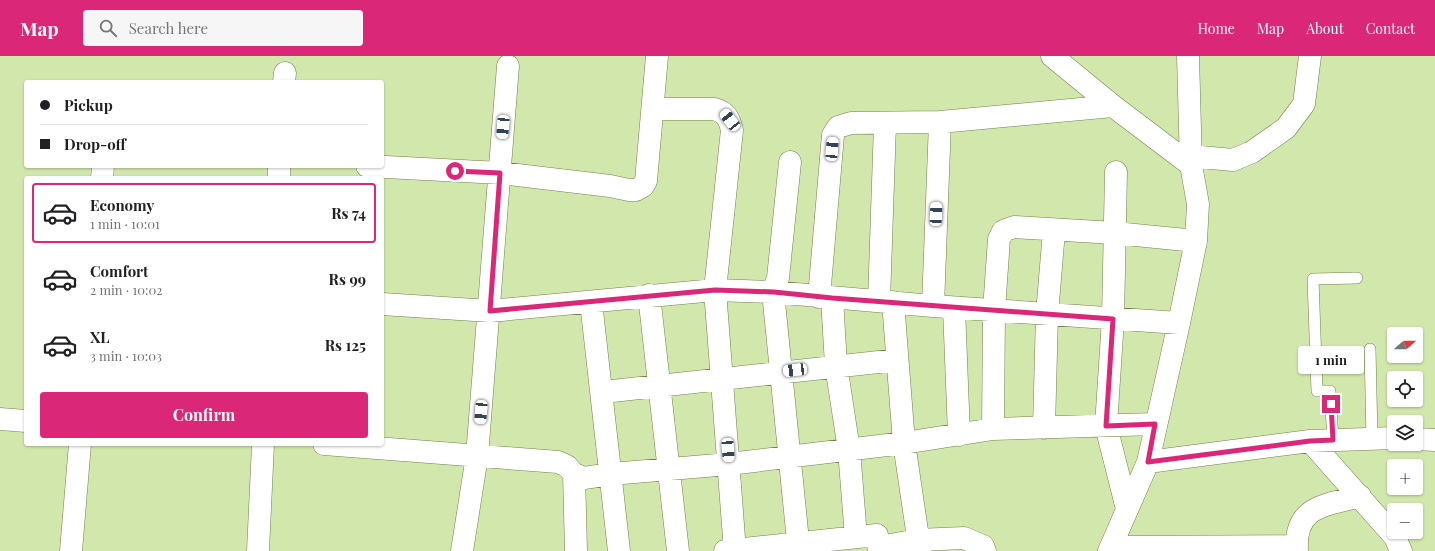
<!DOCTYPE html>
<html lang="en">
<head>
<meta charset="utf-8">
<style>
	body { margin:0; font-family:"Playfair Display",serif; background:#f6f6f6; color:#202124; height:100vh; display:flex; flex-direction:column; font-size:15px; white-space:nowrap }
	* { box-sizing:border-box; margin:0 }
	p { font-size:13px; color:#757577 }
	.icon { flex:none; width:22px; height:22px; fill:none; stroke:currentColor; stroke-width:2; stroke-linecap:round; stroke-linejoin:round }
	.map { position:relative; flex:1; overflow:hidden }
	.panel { position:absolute; left:24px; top:120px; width:360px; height:270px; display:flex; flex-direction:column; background:#fff; border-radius:4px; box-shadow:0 1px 3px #0004 }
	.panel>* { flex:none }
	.top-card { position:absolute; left:24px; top:24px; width:360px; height:88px; border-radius:4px; box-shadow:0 1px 3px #0004; display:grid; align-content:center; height:88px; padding:0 16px; background:#fff }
	.needle { width:26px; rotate:70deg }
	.controls { position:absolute; left:1387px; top:271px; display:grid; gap:8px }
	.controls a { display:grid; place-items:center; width:36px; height:36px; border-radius:4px; background:#fff; box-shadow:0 1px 3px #0004; font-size:20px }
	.end { position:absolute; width:18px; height:18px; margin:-9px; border:5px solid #db2777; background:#fff; box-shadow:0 0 0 2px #fff }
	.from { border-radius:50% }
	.bubble { position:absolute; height:28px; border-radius:4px; background:#fff; box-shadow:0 1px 3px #0004; font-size:13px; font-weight:700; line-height:28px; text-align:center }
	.car { position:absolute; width:12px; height:24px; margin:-12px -6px; border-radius:5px; box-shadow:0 0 3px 1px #0007; background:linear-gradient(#fff 24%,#345 0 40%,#fff 0 76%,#345 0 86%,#fff 0) }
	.top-card b { display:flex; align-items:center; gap:14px; height:38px; font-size:15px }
	.top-card b+b { border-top:1px solid #e0e0e0 }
	.top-card i { width:10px; height:10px; background:#202124 }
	ul { padding:7px 0 0; list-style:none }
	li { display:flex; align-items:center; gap:12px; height:60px; margin:0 8px 6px; padding:0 8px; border:2px solid transparent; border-radius:4px }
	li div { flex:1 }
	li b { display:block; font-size:15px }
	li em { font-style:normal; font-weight:700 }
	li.active { border-color:#db2777 }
	li>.icon { width:36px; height:36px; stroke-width:1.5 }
	.primary-button { display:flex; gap:8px; margin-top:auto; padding:8px 16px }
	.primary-button a { flex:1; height:46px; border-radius:4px; background:#db2777; color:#fff; font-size:16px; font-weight:700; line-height:46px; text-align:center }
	header { display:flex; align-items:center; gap:24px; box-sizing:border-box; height:56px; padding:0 20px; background:#db2777; color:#fff }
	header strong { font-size:19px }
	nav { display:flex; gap:22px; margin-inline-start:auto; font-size:14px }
	.search { width:280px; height:36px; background:#f6f6f6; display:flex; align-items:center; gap:10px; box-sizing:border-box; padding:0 14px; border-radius:4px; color:#757577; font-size:15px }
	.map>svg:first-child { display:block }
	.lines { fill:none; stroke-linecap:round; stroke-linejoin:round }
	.lane-casing { stroke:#70824b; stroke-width:12 }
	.street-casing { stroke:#70824b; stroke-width:23 }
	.lane { stroke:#fff; stroke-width:11 }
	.street { stroke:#fff; stroke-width:22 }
	.route { stroke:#db2777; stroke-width:5 }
</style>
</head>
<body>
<header>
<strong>Map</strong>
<div class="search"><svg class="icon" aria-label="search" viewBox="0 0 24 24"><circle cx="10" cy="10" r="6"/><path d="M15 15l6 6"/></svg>Search here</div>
<nav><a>Home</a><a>Map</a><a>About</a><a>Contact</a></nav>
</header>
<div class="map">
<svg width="1435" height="495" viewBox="0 0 1435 495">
	<rect width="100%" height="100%" fill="#d2e7ac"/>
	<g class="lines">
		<g class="lane-casing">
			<path id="lane" d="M1370,293L1372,382
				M1333,384L1330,335H1317L1313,223L1357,222"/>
		</g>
		<g class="street-casing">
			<path id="street" d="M1052,0L1113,50L1191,109L1198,148L1196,185L1179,267L1148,406L1109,495
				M1188,0L1191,109
				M284,26L285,17
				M654,53H714C726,56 729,62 732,74L715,234L735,495
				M940,66L1113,50
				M1190,100L1233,104L1252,96L1286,72L1304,48L1310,0
				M790,106L778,222L773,236L799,495
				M367,110L500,117L610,130L629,134H636L643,130L646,125L657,0
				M1116,116L1113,263L1106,370L1127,453
				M102,122L103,110
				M279,122V110
				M649,239L678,495
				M819,241L833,79L838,71L851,67L940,66L933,250
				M832,242L836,309L849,394L856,481
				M879,245L885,68
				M591,246L619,495
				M893,246L904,387L920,495
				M382,248L490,255L715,234L773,236L933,250L1179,267
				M954,252L959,379
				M603,336L897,304
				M0,363L26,365
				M1044,372L1047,258L1054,175
				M993,373L994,254L999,183L1003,175L1014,171L1115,177L1196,185
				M1416,383L1435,384
				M1310,385L1395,481L1401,495
				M324,388L558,406L567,410L574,418L584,422L611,418L729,408L904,387L993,373L1155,368
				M1148,406L1310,385L1394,382
				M574,418L576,495
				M879,491L918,484L964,482L983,490L985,495
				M1111,491L1297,490
				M71,495L80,388
				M258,495L263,388
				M462,495L477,400L508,10
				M725,495L877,479L879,495
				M1297,495C1294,449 1325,450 1360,440"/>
		</g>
		<use href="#lane" class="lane"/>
		<use href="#street" class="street"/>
	</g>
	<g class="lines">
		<path class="route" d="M455,115L500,117L490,255L715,234L774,236L832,242L1113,263L1106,370L1155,368L1148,406L1310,385L1333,384L1331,348"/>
	</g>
</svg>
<div class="controls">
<a><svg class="needle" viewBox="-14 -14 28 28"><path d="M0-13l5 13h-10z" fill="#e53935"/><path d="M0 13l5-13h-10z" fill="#757577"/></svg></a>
<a><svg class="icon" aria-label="locate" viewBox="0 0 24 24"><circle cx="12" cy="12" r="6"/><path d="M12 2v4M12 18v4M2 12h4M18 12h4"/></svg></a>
<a><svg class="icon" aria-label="layers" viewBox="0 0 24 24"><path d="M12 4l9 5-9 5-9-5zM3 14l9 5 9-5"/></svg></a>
<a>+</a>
<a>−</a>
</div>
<i class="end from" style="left:455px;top:115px"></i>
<i class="end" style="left:1331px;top:348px"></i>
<div class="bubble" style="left:1298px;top:290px;width:66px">1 min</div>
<i class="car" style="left:730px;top:64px;rotate:322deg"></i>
<i class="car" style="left:503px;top:71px;rotate:185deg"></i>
<i class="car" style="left:832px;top:93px;rotate:5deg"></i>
<i class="car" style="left:936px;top:158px;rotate:2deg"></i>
<i class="car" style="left:795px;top:314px;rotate:263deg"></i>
<i class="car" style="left:481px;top:356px;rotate:185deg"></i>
<i class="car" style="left:728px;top:394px;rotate:176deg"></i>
<div class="top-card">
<b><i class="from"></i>Pickup</b>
<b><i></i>Drop-off</b>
</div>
<section class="panel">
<ul>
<li class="active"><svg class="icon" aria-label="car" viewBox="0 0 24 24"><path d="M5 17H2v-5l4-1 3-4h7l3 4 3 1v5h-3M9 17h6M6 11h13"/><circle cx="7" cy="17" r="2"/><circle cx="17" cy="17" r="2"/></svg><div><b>Economy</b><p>1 min · 10:01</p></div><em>Rs 74</em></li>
<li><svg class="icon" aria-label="car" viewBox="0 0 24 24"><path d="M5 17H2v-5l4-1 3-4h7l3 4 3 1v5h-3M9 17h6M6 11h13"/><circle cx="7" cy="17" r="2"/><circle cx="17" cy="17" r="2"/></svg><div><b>Comfort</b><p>2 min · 10:02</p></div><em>Rs 99</em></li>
<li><svg class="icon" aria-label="car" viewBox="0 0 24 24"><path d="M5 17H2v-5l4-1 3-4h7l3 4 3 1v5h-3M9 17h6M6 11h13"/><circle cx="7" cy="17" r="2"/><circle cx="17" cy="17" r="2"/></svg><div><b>XL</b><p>3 min · 10:03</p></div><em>Rs 125</em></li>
</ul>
<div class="primary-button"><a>Confirm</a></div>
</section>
</div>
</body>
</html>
